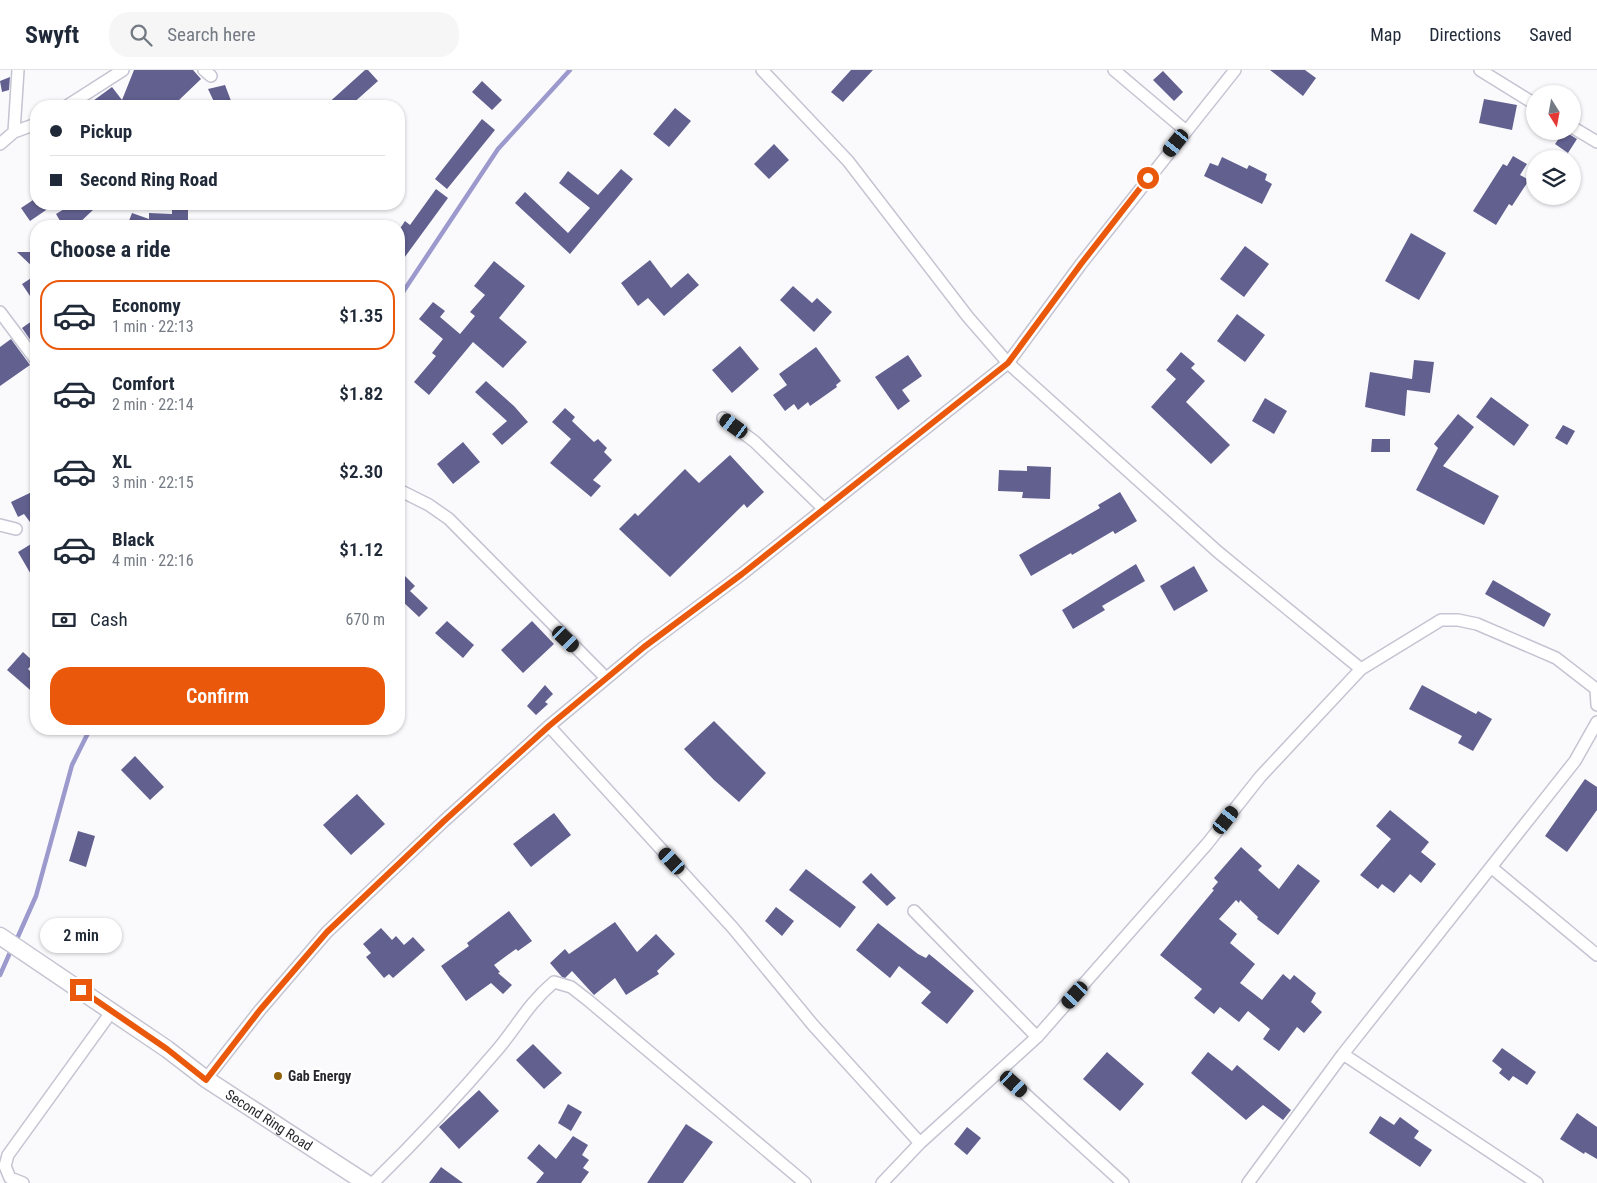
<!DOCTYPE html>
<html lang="en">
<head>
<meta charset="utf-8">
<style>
	body { margin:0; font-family:"Roboto Condensed",sans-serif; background:#f6f6f7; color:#1f2937; height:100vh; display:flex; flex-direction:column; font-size:19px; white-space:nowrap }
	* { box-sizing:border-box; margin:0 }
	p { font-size:16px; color:#747a83 }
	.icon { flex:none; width:28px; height:28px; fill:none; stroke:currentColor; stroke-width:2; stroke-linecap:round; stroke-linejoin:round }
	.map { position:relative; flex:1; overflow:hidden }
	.drawer { position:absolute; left:30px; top:150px; width:375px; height:515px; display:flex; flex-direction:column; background:#fff; border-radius:20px; box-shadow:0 1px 4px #0004 }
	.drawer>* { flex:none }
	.guide { position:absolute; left:30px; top:30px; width:375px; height:110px; border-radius:20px; box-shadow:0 1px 4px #0004; display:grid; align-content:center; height:110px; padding:0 20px; background:#fff }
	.needle { width:32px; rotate:169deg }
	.tools { position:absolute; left:1526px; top:15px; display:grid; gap:10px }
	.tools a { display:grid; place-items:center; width:55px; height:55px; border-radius:50%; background:#fff; box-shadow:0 1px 4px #0004; font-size:25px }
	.end { position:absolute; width:22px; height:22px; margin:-11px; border:6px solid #ea580c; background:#fff; box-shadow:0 0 0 2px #fff }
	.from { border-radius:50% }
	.bubble { position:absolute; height:35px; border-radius:18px; background:#fff; box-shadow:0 1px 4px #0004; font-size:16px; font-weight:600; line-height:35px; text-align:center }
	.car { position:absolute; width:15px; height:30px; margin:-15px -8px; border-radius:6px; box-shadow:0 0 4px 1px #0007; background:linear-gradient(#222 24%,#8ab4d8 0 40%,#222 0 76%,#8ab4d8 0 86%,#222 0) }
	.guide b { display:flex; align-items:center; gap:18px; height:48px; font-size:19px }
	.guide b+b { border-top:1px solid #e0e1e3 }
	.guide i { width:12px; height:12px; background:#1f2937 }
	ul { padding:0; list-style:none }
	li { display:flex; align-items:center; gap:15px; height:70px; margin:0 10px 8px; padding:0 10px; border:2px solid transparent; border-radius:20px }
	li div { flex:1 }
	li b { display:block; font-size:19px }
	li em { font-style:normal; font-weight:600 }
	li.active { border-color:#ea580c }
	li>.icon { width:45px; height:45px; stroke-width:1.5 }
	h2 { padding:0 20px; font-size:22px; line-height:60px }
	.pay { display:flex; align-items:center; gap:12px; height:55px; padding:0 20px; font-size:19px }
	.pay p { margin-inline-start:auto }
	.action { display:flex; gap:10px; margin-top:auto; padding:10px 20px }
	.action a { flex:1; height:58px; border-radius:20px; background:#ea580c; color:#fff; font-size:20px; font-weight:600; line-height:58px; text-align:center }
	header { display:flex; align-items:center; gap:30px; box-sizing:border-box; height:70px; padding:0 25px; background:#fff; border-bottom:1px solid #e0e1e3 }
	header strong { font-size:24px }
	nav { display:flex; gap:28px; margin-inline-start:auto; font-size:18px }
	.search { width:350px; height:45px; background:#f6f6f7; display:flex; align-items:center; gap:12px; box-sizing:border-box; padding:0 18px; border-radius:20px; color:#747a83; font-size:19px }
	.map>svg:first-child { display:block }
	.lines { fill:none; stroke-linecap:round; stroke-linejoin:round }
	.stream { stroke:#9c9acd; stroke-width:4.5 }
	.building { fill:#62608f }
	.street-casing { stroke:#c4c4d2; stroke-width:14 }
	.secondary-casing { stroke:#c4c4d2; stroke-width:19 }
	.street { stroke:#fff; stroke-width:11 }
	.secondary { stroke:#fff; stroke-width:16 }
	.route { stroke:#ea580c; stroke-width:6 }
	.poi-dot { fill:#8f620b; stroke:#fff; stroke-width:2 }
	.labels { text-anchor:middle; stroke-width:5; stroke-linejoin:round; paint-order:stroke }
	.poi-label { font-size:14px; font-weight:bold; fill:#27272d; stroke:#fff; text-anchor:start }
	.street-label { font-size:14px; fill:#27272d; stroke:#fff }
</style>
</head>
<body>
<header>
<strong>Swyft</strong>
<div class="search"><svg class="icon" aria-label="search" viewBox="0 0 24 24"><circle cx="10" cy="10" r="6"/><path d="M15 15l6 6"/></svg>Search here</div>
<nav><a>Map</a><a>Directions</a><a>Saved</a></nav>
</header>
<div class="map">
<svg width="1597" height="1113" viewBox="0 0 1597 1113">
	<rect width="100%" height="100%" fill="#fafafd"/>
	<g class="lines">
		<path class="stream" d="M399,228L498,79L570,0
			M16,871L36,826L72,695L90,659
			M0,905L12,878"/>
	</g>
	<path class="building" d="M134,0H193L201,9L178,31V35L86,36L112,17L122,30Z
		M365,0H368L378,11L350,36H325Z
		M851,0H873L843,32L831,22Z
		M1270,0H1305L1316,8L1303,26Z
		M1163,1L1183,22L1174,31L1153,10Z
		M10,7L9,20L2,22L0,11Z
		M482,11L502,30L492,40L472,22Z
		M225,15L233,36H216L208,19Z
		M1484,29L1517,35L1512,60L1479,53Z
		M675,38L691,51L669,77L653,64Z
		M482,49L495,60L447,119L435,109Z
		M1564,61L1577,69L1568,83L1555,74Z
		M774,74L789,90L769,109L754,94Z
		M1513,86L1527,94L1520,105L1529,110L1512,136L1509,134L1496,155L1473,141L1503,94L1507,96Z
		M1222,87L1247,99L1249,95L1267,104L1265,110L1272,114L1262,134L1204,106L1210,93L1218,96Z
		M621,99L633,109L570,184L515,133L525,122L568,163L590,138L559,113L568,101L598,125Z
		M436,119L448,128L399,195V160L405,151L410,155Z
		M36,128V134H55L30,151L21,138Z
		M172,135H188V156H127L132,143L149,149V143L172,144Z
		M69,136L71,139H94L76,156H63L56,144Z
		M1411,163L1446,183L1419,230L1385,211Z
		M1245,176L1269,194L1244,227L1220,209Z
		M17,182H36V200Z
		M650,190L671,218L688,203L699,215L664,246L648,228L638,236L621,213Z
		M494,191L525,216L499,248L527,272L503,298L473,272L429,325L414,312L436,286L432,283L443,269L419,249L433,232L445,241L440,247L460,264L475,246L470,242L485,225L474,216Z
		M36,205V235L22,214Z
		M793,216L812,233L817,228L832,242L814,262L780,230Z
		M1237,244L1265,265L1245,292L1217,271Z
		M36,248V278L22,258Z
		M11,269L30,295L0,316V277Z
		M740,276L759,299L732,323L712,300Z
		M816,277L841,311L836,315L837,317L810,336L808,332L798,340L794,334L785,341L773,325L787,315L779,304Z
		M1181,282L1195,294L1191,298L1205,311L1186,332L1230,375L1211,394L1151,337L1176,309L1166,300Z
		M908,285L922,306L902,320L910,331L898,340L875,307Z
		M1414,290L1434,292L1430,323L1407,320L1405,346L1365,337L1370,302L1412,309Z
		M486,311L514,336L528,352L502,375L492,364L507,351L475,322Z
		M1491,327L1529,355L1514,376L1476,347Z
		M1265,328L1287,341L1274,364L1252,351Z
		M565,338L575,347L572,351L594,372L598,369L607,378L604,382L612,390L593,410L601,416L591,427L550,393L571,369L552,352Z
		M1458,344L1474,357L1443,396L1499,426L1484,455L1416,420L1438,378L1434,374Z
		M1563,355L1575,361L1567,375L1555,368Z
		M1372,369H1390V382H1371Z
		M463,372L480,392L453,414L437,394Z
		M730,385L764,422L747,438L744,434L670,507L619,459L635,443L638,446L685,399L699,413Z
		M1027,396L1051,397L1050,429L1022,428L1023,422L998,421L999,400L1027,401Z
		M36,420V460L24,444L18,447L11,432Z
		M1120,422L1137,451L1115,464L1113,461L1072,485L1071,483L1031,506L1019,485L1100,438L1098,435Z
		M36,471V513L18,482Z
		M1136,494L1145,511L1102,536L1105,540L1073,559L1062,540Z
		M1194,496L1208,521L1174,541L1160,516Z
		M399,500L415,516L410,521L428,538L419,547L401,530L399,533Z
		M1493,510L1551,544L1544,557L1485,524Z
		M447,551L474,575L463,588L435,563Z
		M532,551L554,574L523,603L501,580Z
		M23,582L34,592L28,599L36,607V625L7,600Z
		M545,615L553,624L545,632L548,634L536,645L527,636Z
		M1422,615L1476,644L1478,641L1492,649L1473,681L1458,673L1462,666L1409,639Z
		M714,651L766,703L739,732L714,710L684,679Z
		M135,686L164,717L150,730L121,700Z
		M1585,709L1597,717V740L1567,782L1545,766Z
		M357,724L385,754L351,785L323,755Z
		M1390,740L1429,772L1421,782L1436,794L1421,813L1410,804L1394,823L1382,814L1378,819L1360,805L1391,769L1376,756Z
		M554,743L571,765L531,797L513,774Z
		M78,761L95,766L86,797L69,791Z
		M1241,777L1262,796L1258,800L1279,819L1298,794L1320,811L1278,865L1257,849L1258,847L1240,830L1239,833L1236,830L1219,849L1237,864L1230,873L1255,894L1240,913L1262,930L1283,904L1290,910L1294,905L1316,923L1311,932L1322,942L1304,963L1297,957L1279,981L1263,969L1270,959L1248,941L1239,952L1220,937L1214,944L1194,928L1202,919L1160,885L1214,820L1212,819L1218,812L1214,808Z
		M806,799L856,837L840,858L789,820Z
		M871,803L896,828L887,836L862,812Z
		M776,837L794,851L782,866L765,851Z
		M509,841L532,871L518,881L516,879L494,895L500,902L498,903L512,915L503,924L491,913L466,931L441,896L469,876L467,873Z
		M615,852L637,882L656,864L675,884L657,901L659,904L626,925L615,908L594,925L572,901L565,908L562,907L550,893L565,879L569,884Z
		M878,853L918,884L926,888L929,884L974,921L947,954L921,933L931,922L899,896L890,908L856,880Z
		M381,858L392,870L396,866L404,875L413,867L425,880L393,908L389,904L384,908L366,887L371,883L363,874Z
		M533,974L562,1003L544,1019L516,990Z
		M1502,978L1536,1002L1527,1015L1513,1006L1509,1011L1499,1003L1502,999L1492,991Z
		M1107,982L1144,1014L1120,1041L1083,1009Z
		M1208,982L1232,1001L1237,995L1291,1040L1283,1050L1263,1035L1246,1050L1191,1003Z
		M479,1020L499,1041L459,1079L439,1057Z
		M568,1034L582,1042L571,1061L558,1053Z
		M1577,1043L1597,1057V1089L1585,1082L1584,1084L1560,1069Z
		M1380,1046L1394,1055L1400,1047L1419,1061L1414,1068L1432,1080L1420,1097L1369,1063Z
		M686,1054L713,1072L683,1113H647Z
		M967,1057L981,1068L967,1085L954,1074Z
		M573,1066L588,1075L582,1085L589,1090L583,1098L589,1102L581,1113H536L544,1103L527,1088L539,1074L556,1089Z
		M441,1097L463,1113H429Z"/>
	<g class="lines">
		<g class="street-casing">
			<path id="street" d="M204,0L211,6
				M762,0L848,91L968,247L1008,293L1218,482L1361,599L1441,550H1458L1477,554L1556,588L1596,619L1597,635
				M1114,0L1186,61
				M1480,0L1535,34
				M67,36L123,0
				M1572,57L1597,72
				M14,62L18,0
				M0,74L14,62L36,54
				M0,242L36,290
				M723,348L755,372L823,438
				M399,420L429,435L449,449L606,608
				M0,455L16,459
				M549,656L733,858L813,955L920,1073
				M1491,797L1597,885
				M914,841L1037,967
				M1343,984L1537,1113
				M1000,1001L1123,1113
				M206,1009L260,940L327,862L444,751L549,656L644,577L742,504L1008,293L1081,194L1235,0
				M23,1113L10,1108L5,1096L8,1085L112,941
				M373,1113C417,1070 458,1026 498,979C519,954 527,935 554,912L571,917L589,931L805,1113
				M882,1113L920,1073L1037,967L1207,774L1260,707L1361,599
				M1248,1113L1343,984L1575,691L1597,652"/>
		</g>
		<g class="secondary-casing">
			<g id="secondary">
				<path id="s1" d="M0,866L167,979L206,1009L366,1113"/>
			</g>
		</g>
		<use href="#street" class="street"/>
		<use href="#secondary" class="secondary"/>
	</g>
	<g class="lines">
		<path class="route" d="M81,920L167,979L206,1010L260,940L327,862L444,751L549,656L644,577L742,504L1008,293L1081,194L1148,108"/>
	</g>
	<circle class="poi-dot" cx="278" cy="1006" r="5"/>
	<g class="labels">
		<g class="poi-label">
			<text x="288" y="1011">Gab Energy</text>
		</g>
		<g class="street-label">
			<text dy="5" stroke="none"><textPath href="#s1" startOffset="326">Second Ring Road</textPath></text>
		</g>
	</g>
</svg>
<div class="tools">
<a><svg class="needle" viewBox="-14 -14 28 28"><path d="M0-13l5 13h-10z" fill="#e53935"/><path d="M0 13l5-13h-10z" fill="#747a83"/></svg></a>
<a><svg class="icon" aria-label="layers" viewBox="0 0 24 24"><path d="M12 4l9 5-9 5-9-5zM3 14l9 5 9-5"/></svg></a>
</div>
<i class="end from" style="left:1148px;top:108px"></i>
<i class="end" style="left:81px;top:920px"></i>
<div class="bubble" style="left:40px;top:848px;width:82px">2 min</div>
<i class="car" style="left:1176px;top:73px;rotate:219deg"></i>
<i class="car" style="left:734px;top:356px;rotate:306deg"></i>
<i class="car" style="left:566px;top:569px;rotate:134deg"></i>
<i class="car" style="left:1226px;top:750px;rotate:38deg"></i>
<i class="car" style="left:672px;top:791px;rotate:317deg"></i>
<i class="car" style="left:1075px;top:925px;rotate:222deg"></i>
<i class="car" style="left:1014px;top:1014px;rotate:132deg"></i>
<div class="guide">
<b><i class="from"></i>Pickup</b>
<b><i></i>Second Ring Road</b>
</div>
<section class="drawer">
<h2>Choose a ride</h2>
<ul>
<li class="active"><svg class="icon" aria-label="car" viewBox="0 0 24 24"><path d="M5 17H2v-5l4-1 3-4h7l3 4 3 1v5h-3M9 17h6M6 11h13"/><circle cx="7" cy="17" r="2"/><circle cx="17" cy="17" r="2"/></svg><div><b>Economy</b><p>1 min · 22:13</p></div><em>$1.35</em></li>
<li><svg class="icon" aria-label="car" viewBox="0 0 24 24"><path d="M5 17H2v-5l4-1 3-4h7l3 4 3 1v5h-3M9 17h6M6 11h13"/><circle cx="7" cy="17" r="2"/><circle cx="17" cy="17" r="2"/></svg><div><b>Comfort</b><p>2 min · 22:14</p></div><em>$1.82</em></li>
<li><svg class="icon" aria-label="car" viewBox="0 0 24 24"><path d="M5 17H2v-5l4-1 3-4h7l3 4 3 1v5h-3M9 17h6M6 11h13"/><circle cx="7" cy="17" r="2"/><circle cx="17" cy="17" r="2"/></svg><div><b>XL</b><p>3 min · 22:15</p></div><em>$2.30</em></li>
<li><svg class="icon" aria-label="car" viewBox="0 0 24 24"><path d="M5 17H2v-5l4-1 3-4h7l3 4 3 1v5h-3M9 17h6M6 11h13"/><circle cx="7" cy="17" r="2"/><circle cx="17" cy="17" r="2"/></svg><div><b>Black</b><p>4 min · 22:16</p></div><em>$1.12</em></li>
</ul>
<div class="pay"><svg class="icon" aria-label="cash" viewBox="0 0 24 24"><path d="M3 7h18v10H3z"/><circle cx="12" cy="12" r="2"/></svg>Cash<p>670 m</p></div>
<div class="action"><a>Confirm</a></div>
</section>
</div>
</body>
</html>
